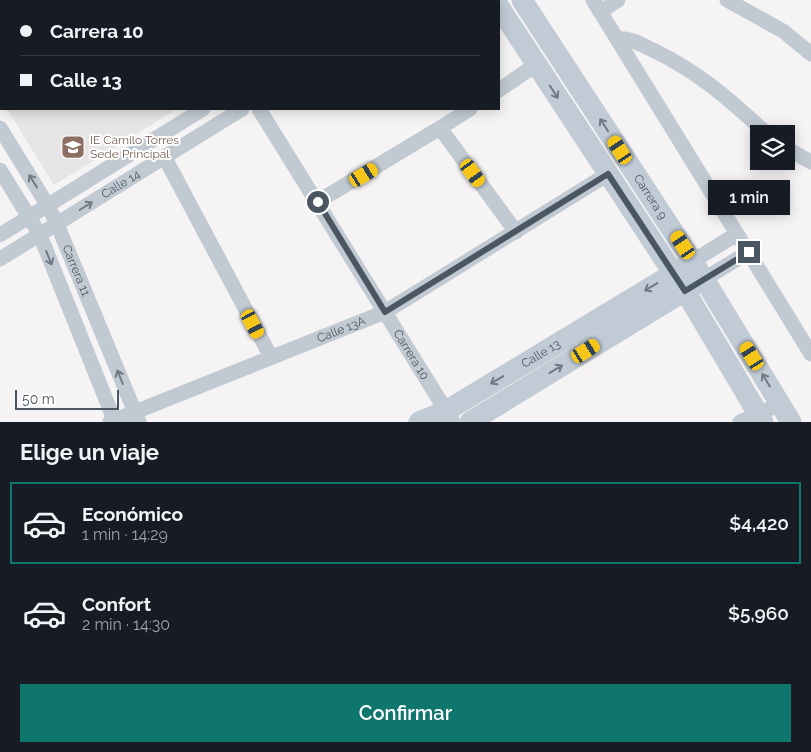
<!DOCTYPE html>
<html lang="es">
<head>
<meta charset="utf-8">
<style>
	body { margin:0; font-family:Raleway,sans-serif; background:#20242c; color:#f1f3f6; height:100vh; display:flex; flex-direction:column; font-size:19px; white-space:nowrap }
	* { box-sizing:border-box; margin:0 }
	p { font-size:16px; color:#9ea1a6 }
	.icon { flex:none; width:28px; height:28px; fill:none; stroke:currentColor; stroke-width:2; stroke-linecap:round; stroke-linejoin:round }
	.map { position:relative; height:422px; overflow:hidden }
	.panel { display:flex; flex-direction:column; background:#171b24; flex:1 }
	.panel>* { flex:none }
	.top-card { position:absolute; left:0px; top:0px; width:500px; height:110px; box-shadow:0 2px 12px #0003; display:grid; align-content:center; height:110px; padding:0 20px; background:#171b24 }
	.fabs { position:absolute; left:750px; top:125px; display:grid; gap:10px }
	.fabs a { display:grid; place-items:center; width:45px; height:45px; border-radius:0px; background:#171b24; box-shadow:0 2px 12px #0003; font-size:25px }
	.scale { position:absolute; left:15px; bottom:12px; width:104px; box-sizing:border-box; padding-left:5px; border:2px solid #4a5661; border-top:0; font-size:14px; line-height:18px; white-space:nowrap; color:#4a5661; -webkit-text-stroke:4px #fff; paint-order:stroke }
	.end { position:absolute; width:22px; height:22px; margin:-11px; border:6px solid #4a5661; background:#fff; box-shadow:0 0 0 2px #fff }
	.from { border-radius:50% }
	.bubble { position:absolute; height:35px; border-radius:0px; background:#171b24; box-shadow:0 2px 12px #0003; font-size:16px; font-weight:600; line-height:35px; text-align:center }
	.car { position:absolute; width:15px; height:30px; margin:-15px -8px; border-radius:6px; box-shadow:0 0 4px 1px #0007; background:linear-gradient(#f5c518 24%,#345 0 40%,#f5c518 0 76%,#345 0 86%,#f5c518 0) }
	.top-card b { display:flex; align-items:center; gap:18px; height:48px; font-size:19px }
	.top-card b+b { border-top:1px solid #363941 }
	.top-card i { width:12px; height:12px; background:#f1f3f6 }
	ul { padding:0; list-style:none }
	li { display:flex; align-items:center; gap:15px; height:82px; margin:0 10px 8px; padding:0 10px; border:2px solid transparent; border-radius:0px }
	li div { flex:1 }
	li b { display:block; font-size:19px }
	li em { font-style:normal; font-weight:600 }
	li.on { border-color:#0f766e }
	li>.icon { width:45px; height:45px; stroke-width:1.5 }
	h2 { padding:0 20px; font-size:22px; line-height:60px }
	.button { display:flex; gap:10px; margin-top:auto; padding:10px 20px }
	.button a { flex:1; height:58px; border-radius:0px; background:#0f766e; color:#fff; font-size:20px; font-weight:600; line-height:58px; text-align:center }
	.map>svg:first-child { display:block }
	.education { fill:#e6e4e5 }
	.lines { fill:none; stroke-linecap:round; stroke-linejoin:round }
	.street { stroke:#c1cad2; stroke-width:15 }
	.secondary { stroke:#c1cbd6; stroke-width:21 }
	.oneway { stroke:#6e7984 }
	.oneway2 { stroke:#6e7983 }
	.route { stroke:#4a5661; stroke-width:6 }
	.labels { text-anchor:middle; stroke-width:4; stroke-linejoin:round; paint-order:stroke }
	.education-label { font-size:12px; fill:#785e54; stroke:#fff; text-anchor:start }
	.street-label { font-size:12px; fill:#4a5661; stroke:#fff }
</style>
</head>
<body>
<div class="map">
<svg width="811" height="422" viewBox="0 0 811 422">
	<rect width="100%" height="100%" fill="#f5f3f3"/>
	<path class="education" d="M0,0H354L1,1V100Z
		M7,109H177L54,185Z"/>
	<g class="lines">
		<g class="street">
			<path d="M593,0L811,354"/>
			<path d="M727,0L783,31L811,54"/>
			<path d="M376,1L378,0"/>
			<path d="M413,1L415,0"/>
			<path d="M600,12L618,0"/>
			<path d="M617,39C629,37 642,45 653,50C700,73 729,99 767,134"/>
			<path d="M499,90L537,64"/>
			<path id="s1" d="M259,109L453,422"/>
			<path id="s2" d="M0,128L48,206L57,224L139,422"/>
			<path d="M440,128L516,232"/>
			<path d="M786,148L811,162"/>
			<path d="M165,158L271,357"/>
			<path d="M0,170L40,235L115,422"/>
			<path d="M317,202L440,128L470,109"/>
			<path d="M0,235L203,109"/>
			<path id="s3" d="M0,259L242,109"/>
			<path d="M693,261L737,234"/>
			<path d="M704,279L749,252"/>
			<path id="s4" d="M110,422L385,312L608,174"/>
			<path d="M740,422L780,404"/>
		</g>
		<g class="secondary">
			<path id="s5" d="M522,0L704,279L791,422"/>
			<path d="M499,7L685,291L763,422"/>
			<path id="s6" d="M419,422L446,411L686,266"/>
			<path d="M470,422L696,284"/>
		</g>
	</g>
	<defs><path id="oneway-shaft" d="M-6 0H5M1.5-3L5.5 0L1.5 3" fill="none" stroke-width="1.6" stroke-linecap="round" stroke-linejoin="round" transform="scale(1.25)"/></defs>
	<g class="oneway">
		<use href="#oneway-shaft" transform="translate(554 92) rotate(57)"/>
		<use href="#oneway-shaft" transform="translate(604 125) rotate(-123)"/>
		<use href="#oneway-shaft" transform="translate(651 287) rotate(149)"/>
		<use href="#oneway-shaft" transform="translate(556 369) rotate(-31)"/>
		<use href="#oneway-shaft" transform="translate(497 380) rotate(149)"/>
		<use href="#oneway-shaft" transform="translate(766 380) rotate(-121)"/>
	</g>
	<g class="oneway2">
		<use href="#oneway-shaft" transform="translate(33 181) rotate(-122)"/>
		<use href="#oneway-shaft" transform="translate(86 206) rotate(-32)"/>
		<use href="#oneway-shaft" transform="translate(49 258) rotate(68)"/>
		<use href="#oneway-shaft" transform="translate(120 377) rotate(-112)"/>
	</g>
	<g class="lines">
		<path class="route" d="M318,202L385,312L608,174L685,291L749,252"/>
	</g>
	<defs>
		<g id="university-square" transform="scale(1.25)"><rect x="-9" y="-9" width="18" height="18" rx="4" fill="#8d6e63" stroke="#fff"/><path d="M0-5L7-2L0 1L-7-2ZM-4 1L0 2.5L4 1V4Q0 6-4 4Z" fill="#fff"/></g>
	</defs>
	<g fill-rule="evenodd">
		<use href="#university-square" x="73" y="147"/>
	</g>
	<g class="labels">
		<g class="education-label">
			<text x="90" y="144">IE Camilo Torres<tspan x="90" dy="14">Sede Principal</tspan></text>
		</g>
		<g class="street-label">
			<text dy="4" stroke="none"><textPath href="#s3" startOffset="142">Calle 14</textPath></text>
			<text dy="4" stroke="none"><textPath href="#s5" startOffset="235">Carrera 9</textPath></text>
			<text dy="4" stroke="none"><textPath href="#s2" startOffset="162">Carrera 11</textPath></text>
			<text dy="4" stroke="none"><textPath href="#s4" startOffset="249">Calle 13A</textPath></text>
			<text dy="4" stroke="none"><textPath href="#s6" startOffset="140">Calle 13</textPath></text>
			<text dy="4" stroke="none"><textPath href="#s1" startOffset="289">Carrera 10</textPath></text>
		</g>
	</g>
</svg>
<div class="fabs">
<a><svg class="icon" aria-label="layers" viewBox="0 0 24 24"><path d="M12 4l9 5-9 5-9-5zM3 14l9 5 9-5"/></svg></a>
</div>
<div class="scale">50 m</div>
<i class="end from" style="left:318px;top:202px"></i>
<i class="end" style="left:749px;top:252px"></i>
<div class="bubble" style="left:708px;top:180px;width:82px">1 min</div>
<i class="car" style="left:620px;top:150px;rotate:327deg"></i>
<i class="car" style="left:473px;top:173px;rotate:144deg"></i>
<i class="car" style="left:364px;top:175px;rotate:59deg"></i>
<i class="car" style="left:683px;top:245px;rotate:327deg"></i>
<i class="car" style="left:253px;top:324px;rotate:152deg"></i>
<i class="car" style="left:586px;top:351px;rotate:58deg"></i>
<i class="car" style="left:752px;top:356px;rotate:328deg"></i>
<div class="top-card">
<b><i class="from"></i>Carrera 10</b>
<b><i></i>Calle 13</b>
</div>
</div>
<section class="panel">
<h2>Elige un viaje</h2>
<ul>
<li class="on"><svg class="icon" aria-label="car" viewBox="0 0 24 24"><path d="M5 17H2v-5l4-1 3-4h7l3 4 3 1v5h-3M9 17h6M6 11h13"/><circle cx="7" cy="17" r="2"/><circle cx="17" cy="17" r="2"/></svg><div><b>Económico</b><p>1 min · 14:29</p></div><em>$4,420</em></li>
<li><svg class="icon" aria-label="car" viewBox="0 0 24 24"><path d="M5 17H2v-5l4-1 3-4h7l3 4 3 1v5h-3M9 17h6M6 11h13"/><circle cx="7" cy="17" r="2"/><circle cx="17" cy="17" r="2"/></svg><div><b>Confort</b><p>2 min · 14:30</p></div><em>$5,960</em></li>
</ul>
<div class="button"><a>Confirmar</a></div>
</section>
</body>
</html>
